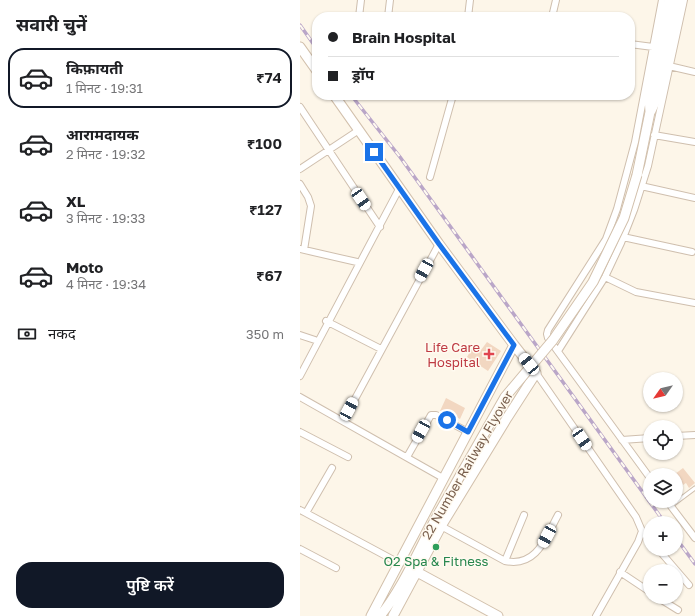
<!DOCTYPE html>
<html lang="hi">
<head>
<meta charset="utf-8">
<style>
	body { margin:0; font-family:"Golos Text","Noto Sans Devanagari",sans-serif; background:#f6f6f6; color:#202124; height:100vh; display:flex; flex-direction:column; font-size:15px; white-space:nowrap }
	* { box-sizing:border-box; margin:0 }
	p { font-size:13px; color:#757577 }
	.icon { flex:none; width:22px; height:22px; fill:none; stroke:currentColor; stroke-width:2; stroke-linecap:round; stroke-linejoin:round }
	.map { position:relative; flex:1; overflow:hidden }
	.sheet { display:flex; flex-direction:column; background:#fff; width:300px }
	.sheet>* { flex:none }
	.banner { position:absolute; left:12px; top:12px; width:323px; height:88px; border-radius:16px; box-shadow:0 1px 3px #0004; display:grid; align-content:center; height:88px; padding:0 16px; background:#fff }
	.needle { width:26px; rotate:236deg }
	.fabs { position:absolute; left:343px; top:372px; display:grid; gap:8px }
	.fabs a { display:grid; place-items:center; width:40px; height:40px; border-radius:50%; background:#fff; box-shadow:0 1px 3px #0004; font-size:20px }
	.end { position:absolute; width:18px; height:18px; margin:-9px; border:5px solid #1a73e8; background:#fff; box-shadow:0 0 0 2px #fff }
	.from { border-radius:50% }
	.car { position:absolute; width:12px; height:24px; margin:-12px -6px; border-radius:5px; box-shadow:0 0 3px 1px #0007; background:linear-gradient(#fff 24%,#345 0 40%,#fff 0 76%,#345 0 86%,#fff 0) }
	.banner b { display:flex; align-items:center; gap:14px; height:38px; font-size:15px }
	.banner b+b { border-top:1px solid #e0e0e0 }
	.banner i { width:10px; height:10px; background:#202124 }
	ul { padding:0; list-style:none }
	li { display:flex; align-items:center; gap:12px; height:60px; margin:0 8px 6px; padding:0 8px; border:2px solid transparent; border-radius:16px }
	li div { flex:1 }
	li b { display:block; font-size:15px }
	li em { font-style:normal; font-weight:600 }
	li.selected { border-color:#111827 }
	li>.icon { width:36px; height:36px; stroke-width:1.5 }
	h2 { padding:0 16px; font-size:18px; line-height:48px }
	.pay { display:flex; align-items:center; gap:10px; height:44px; padding:0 16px; font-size:15px }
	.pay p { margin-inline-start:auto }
	.primary-button { display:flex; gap:8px; margin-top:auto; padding:8px 16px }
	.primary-button a { flex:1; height:46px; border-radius:16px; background:#111827; color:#fff; font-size:16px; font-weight:600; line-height:46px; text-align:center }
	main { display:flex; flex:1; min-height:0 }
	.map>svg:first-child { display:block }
	.building { fill:#f2d7c1 }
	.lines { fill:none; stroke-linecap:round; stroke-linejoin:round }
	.lane-casing { stroke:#cfbfae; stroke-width:5 }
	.street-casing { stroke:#cfbfae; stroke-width:8 }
	.secondary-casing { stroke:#d2c0ac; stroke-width:11 }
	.lane { stroke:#fff; stroke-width:3 }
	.street { stroke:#fff; stroke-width:6 }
	.secondary { stroke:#fff; stroke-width:9 }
	.rail-casing { stroke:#baa6c8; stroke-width:3.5 }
	.rail { stroke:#fffaf0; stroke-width:2; stroke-dasharray:6; stroke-linecap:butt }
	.secondary-bridge-casing { stroke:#d2c0ac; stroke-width:11; stroke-linecap:butt }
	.secondary-bridge { stroke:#fff; stroke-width:9 }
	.route { stroke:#1a73e8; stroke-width:5 }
	.health-dot { fill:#e0444e; stroke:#fffaf0; stroke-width:1.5 }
	.leisure-dot { fill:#2e9e5b; stroke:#fffaf0; stroke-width:1.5 }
	.labels { text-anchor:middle; stroke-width:3; stroke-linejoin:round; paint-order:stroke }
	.health-label { font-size:13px; fill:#be3a42; stroke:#fffaf0; text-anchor:end }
	.street-label { font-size:13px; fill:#785e4c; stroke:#fffaf0 }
	.leisure-label { font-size:13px; fill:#27864d; stroke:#fffaf0 }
</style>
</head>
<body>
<main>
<section class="sheet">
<h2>सवारी चुनें</h2>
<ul>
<li class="selected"><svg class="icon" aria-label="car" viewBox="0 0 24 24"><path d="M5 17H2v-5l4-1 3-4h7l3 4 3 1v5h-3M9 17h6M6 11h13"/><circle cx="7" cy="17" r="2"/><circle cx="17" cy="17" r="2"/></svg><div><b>किफ़ायती</b><p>1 मिनट · 19:31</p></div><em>₹74</em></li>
<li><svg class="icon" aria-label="car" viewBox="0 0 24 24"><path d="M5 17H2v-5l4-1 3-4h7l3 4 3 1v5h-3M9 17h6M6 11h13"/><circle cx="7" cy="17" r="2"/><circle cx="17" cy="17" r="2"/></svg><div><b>आरामदायक</b><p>2 मिनट · 19:32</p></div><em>₹100</em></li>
<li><svg class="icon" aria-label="car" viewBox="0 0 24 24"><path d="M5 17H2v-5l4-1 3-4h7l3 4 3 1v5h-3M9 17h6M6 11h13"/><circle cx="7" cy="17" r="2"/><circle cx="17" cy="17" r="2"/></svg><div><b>XL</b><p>3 मिनट · 19:33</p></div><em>₹127</em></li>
<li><svg class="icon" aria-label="car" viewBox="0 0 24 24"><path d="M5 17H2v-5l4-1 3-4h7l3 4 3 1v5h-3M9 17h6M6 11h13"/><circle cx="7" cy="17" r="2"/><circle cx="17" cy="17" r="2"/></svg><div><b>Moto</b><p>4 मिनट · 19:34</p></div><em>₹67</em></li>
</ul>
<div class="pay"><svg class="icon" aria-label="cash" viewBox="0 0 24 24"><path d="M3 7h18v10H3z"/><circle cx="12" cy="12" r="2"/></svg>नकद<p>350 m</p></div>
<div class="primary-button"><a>पुष्टि करें</a></div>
</section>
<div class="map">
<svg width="395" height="616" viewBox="0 0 395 616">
	<rect width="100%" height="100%" fill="#fdf6e9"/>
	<path class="building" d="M187,342L201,351L188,371L167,357L174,345L181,350Z
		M146,398L165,408L160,419L147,412L146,414L140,411Z
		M383,468L395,483L389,488L386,483L383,485L375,474Z"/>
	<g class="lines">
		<g class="lane-casing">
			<path id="lane" d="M371,506L395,488"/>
		</g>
		<g class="street-casing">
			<path id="street" d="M59,17L61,0
				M88,17L90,0
				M168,17L170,0
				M252,17L256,0
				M330,44L353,47
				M369,66L395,72
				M0,107L80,227
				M354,135L395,142
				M0,169L59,130
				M130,177L153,95
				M0,184L8,197L11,206L4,250
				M341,186L395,198
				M323,237L392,252
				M0,249L57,262
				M305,277L336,292L395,303
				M26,321L81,349
				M0,335L15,340
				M258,351L305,277L321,243L334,210L348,166L384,0
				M236,373L336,517L342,531L350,540
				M0,376L99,189
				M0,397L143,478
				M43,421L139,244
				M0,432L48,457
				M376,436L395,435
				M322,440L350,438
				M107,457L131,415H136L168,432
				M350,478L248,338L247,334L248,330L306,239L317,209L335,142L362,0
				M367,501L395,538
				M0,510L6,513L32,468
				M6,513L99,563
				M141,526L205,561C237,568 246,537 258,515
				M0,549L36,568
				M358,549L389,585
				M205,561L224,515
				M320,572L350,592
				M357,597L378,610
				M296,616L338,542L342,531"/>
		</g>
		<g class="secondary-casing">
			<path id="secondary" d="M0,47L17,71
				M34,95L139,244L214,345L236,373L207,418L143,523L93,616
				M351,111L356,100L377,0
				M337,175L350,112L349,96L369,0
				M117,572L198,616
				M71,616L214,345
				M80,616C104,587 121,544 140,511"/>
		</g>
		<use href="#lane" class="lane"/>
		<use href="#street" class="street"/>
		<use href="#secondary" class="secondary"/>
		<g class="rail-casing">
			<path id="rail" d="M0,25L17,49
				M51,95L100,157L365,523
				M376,538L395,564"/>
		</g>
		<use href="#rail" class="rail"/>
		<g class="secondary-bridge-casing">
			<path id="secondary-bridge" d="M140,511L205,397L253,340L293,282L324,218L337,175"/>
		</g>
		<use href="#secondary-bridge" class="secondary-bridge"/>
	</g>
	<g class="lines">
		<path class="route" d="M74,152L139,244L214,345L168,432L147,420"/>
	</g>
	<path class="health-dot" d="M187 348h4v4h4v4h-4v4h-4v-4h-4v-4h4z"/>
	<circle class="leisure-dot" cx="136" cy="547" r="4"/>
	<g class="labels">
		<g class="health-label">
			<text x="180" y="352">Life Care<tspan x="180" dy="15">Hospital</tspan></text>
		</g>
		<g class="street-label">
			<text transform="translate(167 465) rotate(-60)" y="5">22 Number Railway Flyover</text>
		</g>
		<g class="leisure-label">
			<text x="136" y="566">O2 Spa &amp; Fitness</text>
		</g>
	</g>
</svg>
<div class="fabs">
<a><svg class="needle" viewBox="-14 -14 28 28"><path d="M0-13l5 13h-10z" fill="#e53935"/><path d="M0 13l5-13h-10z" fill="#757577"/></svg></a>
<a><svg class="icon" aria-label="locate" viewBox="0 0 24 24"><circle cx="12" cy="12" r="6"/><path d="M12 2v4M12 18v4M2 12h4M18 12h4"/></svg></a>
<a><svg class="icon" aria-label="layers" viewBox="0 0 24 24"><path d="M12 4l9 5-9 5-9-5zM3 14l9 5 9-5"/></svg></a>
<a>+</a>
<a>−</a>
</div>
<i class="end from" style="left:147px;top:420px"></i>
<i class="end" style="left:74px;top:152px"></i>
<i class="car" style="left:61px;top:199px;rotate:146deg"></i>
<i class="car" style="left:124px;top:270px;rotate:209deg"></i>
<i class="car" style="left:229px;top:364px;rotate:321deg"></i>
<i class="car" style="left:49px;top:409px;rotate:28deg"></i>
<i class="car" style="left:121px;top:431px;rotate:209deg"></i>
<i class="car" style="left:282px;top:439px;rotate:146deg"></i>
<i class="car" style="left:247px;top:536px;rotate:208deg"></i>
<div class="banner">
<b><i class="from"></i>Brain Hospital</b>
<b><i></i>ड्रॉप</b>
</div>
</div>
</main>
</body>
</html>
